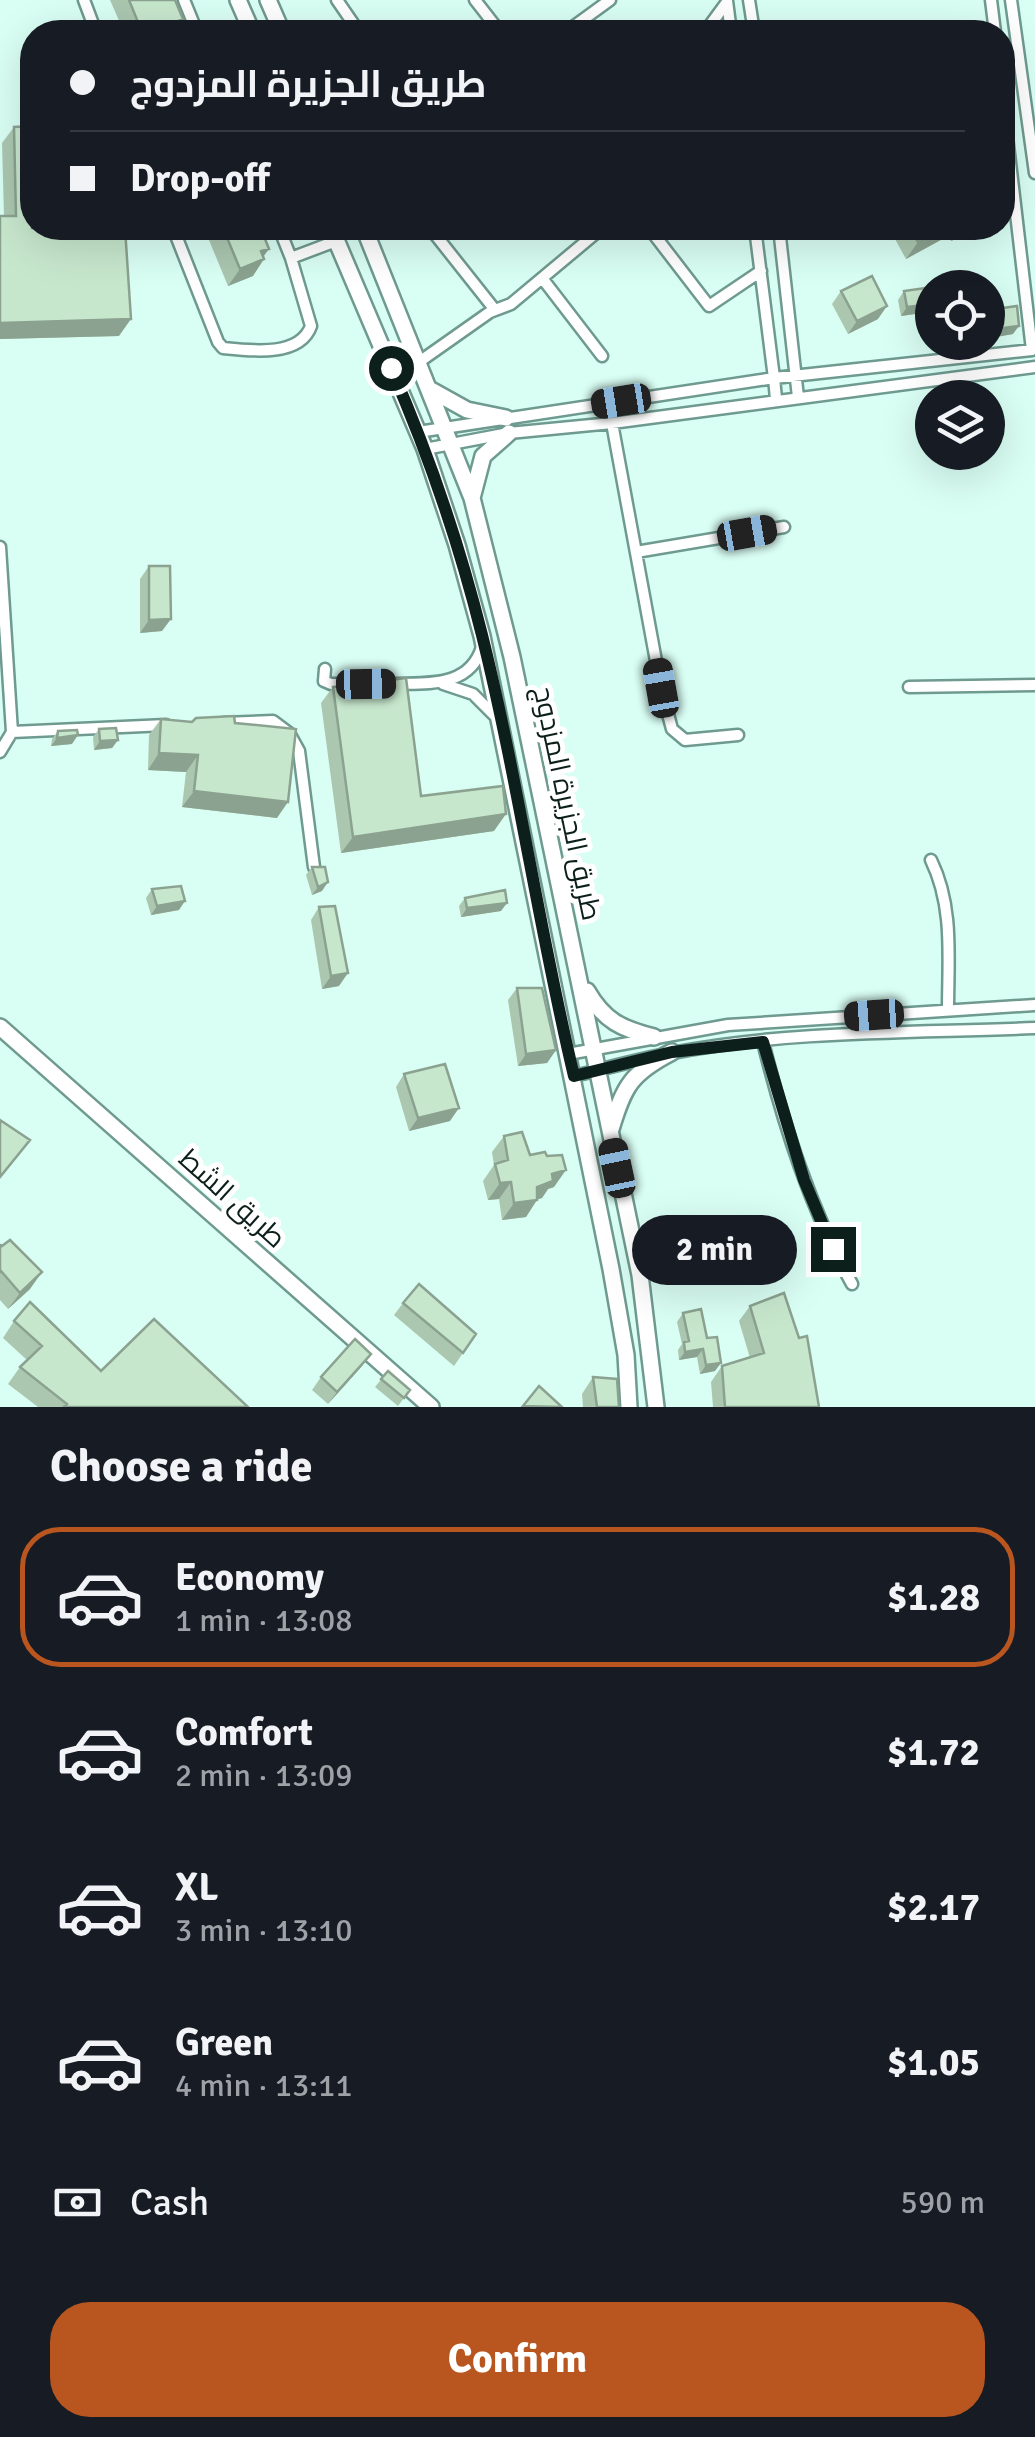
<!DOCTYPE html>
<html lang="en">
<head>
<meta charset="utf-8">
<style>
	body { margin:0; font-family:Signika,Cairo,sans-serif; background:#20242c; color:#f1f3f6; height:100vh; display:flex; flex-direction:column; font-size:38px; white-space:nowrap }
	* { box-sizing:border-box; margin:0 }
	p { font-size:32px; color:#9ea1a6 }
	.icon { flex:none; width:55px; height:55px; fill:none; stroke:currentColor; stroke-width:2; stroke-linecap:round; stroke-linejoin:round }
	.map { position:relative; height:1407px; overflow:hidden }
	.drawer { display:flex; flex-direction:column; background:#171b24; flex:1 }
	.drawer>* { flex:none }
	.guide { position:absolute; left:20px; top:20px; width:995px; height:220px; border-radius:40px; box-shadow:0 10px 40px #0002; display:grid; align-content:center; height:220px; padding:0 50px; background:#171b24 }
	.buttons { position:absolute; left:915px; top:270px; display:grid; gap:20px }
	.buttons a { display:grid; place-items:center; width:90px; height:90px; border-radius:50%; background:#171b24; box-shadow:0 10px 40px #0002; font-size:50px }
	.end { position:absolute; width:45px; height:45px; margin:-22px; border:12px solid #0d1f1b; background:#fff; box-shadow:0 0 0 5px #fff }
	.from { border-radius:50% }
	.bubble { position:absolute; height:70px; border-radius:35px; background:#171b24; box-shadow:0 10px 40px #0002; font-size:32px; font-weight:700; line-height:70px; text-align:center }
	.car { position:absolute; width:30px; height:60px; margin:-30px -15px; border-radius:12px; box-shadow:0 0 8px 2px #0007; background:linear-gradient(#222 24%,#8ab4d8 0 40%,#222 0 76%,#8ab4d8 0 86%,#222 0) }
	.guide b { display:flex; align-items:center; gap:35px; height:95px; font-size:38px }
	.guide b+b { border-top:2px solid #363941 }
	.guide i { width:25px; height:25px; background:#f1f3f6 }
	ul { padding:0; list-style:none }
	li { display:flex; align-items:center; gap:30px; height:140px; margin:0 20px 15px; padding:0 30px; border:5px solid transparent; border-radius:40px }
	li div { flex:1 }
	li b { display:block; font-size:38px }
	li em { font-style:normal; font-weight:700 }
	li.on { border-color:#b95620 }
	li>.icon { width:90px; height:90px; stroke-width:1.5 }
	h2 { padding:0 50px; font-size:45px; line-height:120px }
	.pay { display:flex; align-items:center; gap:25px; height:110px; padding:0 50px; font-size:38px }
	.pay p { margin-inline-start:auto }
	.button { display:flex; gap:20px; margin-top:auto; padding:20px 50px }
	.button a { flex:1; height:115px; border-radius:40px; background:#b95620; color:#fff; font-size:40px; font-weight:700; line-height:115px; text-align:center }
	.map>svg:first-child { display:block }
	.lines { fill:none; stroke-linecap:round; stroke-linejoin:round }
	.minor-casing { stroke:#6f9a8f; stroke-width:15 }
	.secondary-casing { stroke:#6f9a8f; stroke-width:20 }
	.minor { stroke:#fff; stroke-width:10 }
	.secondary { stroke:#fff; stroke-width:15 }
	.wall { fill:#abc7b0 }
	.shaded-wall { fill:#8ba290 }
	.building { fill:#c7e7cd; stroke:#8ba290; stroke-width:2.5 }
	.route { stroke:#0d1f1b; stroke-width:12 }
	.labels { text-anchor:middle; stroke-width:10; stroke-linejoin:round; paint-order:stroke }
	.street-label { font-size:28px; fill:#0d1f1b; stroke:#fff }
</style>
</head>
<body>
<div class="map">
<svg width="1035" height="1407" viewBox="0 0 1035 1407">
	<rect width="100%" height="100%" fill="#d9fef4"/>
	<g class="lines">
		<g class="minor-casing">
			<path id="minor" d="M84,0L96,32
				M184,0L197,32
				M337,0L359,32
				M475,0L500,32
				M749,0L754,32
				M991,0L995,32
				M1011,0L1035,173
				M727,1L731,32
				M566,32L610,0
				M705,32L727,2
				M173,228L218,342L223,348C252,351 300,357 311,326L291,258L279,228
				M430,228L495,310
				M649,228L709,306L761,271
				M779,228L798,397
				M291,258L336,241
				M542,278L602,356
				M419,362L490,312L511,304L602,228
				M776,399L774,378L1032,350L1002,94
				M612,423L661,688L672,729L685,740L738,735
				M418,432L774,378L755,228
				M425,449L509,433L612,423L1035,367
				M0,547L12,732L0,752
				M636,552L784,527
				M325,669L324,681L331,684H364
				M396,684C429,683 470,687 482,647
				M443,684L473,694L494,715
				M909,687L1035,685
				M223,723L273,721L289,733L299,751L314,867
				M12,732L166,725
				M931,860C954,907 948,958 948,1010
				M763,1042C784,1126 810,1208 852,1284
				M568,1054L728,1025L1035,1005
				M574,1076C607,1068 639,1059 672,1053C791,1030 915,1033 1035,1028"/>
		</g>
		<g class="secondary-casing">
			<path id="secondary" d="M238,0L252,32
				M268,0L282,32
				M331,228L425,449L457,545L482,636L611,1269L626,1355L629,1407
				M364,228L472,498L512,657L640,1275L656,1407
				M431,390L467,410L506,418
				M472,498L483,456L509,433
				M587,991C604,1021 622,1029 654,1037
				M0,1027L431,1407
				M611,1129C624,1086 631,1073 672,1052"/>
		</g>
		<use href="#minor" class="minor"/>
		<use href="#secondary" class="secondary"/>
	</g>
	<path class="wall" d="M110,0H175L183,19L177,26L180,32H124Z
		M14,127L119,336L0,339V216H4L2,143Z
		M204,228H272L273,230L266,240L263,256L253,276L228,286Z
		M889,228H969L964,235L951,241L948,236L906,259Z
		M932,288V307L929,312L901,316L898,300L904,291Z
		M841,291L878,319L848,334L832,304Z
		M988,300L1013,334L990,338L988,319Z
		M149,566L162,631L140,633V579Z
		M333,687L421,796L494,831L341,853L321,703Z
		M161,719L192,722L235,723L277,818L182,807L186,772L148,770L149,735Z
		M99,729L118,740L112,748L94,750L93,737Z
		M58,731L72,744L51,746L52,739Z
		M312,867L322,891L312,895L306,875Z
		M152,889L179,910L151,915L146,898Z
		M465,898L501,911L461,917L459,906Z
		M319,907L339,986L322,989L311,920Z
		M517,988L556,1050L547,1063L518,1066L508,1000Z
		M404,1074L450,1121L409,1131L396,1087Z
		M504,1136L530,1155L554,1187L548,1189L542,1198L537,1199L526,1217L502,1220L499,1199L488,1200L483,1181L494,1165L492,1152Z
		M0,1245L30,1289L8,1309L0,1300Z
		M403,1303L476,1334L454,1366L394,1315Z
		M750,1306L819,1407H713L711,1382L722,1366L750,1358L739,1321Z
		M683,1313L715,1371L700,1374L697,1357L679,1360L678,1350L682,1344L677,1322Z
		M14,1321L101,1371L248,1407H38L8,1384L20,1367L27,1360L3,1338Z
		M362,1366L328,1404L312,1390L321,1377Z
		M388,1371L410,1390L398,1406L375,1387Z
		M593,1377L619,1407H583L582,1394Z"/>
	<path class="shaded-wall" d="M945,228H954L948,236L906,259L918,242Z
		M961,228H969L964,235L951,241Z
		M269,249L260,261L264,259L253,276L228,286L240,269L261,251Z
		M932,304V307L929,312L901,316L907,307Z
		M887,306L878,319L848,334L857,321Z
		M131,319L119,336L0,339V323Z
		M1019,326L1013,334L990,338L996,329Z
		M171,619L162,631L140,633L149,620Z
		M78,735L72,744L51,746L57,738Z
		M118,740L112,748L94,750L100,741Z
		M159,753L198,755L186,772L148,770Z
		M194,791L288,802L277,818L182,807Z
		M506,814L494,831L341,853L353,837Z
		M328,882L322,891L312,895L318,887Z
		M185,901L179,910L151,915L157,906Z
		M507,903L501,911L461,917L467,908Z
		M348,973L339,986L322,989L331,976Z
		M556,1050L547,1063L518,1066L526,1054Z
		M459,1108L450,1121L409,1131L418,1118Z
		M566,1170L554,1187L548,1189L542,1198L533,1201L537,1200L526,1217L502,1220L514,1203L552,1174Z
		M511,1182L499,1199L488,1200L500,1183Z
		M42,1272L30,1289L8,1309L20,1293Z
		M703,1349L697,1357L679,1360L685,1352Z
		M371,1354L362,1366L328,1404L337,1392Z
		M721,1363L715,1371L700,1374L706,1365Z"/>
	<path class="building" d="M129,0H175L183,19L176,22L180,32H142Z
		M32,126V228H125L131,319L0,323V216H16L14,127Z
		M223,228H272L273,230L263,234L269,249L261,251L264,259L240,269Z
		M910,228H945L918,242Z
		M872,276L887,306L857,321L841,291Z
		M933,287L932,304L907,307L904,291Z
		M988,300L1003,308L1017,306L1019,326L996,329L992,304L988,312Z
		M149,566H170L171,619L149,620Z
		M406,678L421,796L503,786L506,814L353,837L333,687Z
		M234,716L235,723L296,729L288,802L194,791L198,755L159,753L161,719L192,722L196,718Z
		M116,728L118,740L100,741L99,729Z
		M77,730L78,735L57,738L58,731Z
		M312,867H325L328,882L318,887Z
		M181,886L185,901L157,906L152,889Z
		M505,890L507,903L467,908L465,898Z
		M335,906L348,973L331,976L319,907Z
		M517,988H542L556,1050L526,1054Z
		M445,1064L459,1108L418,1118L404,1074Z
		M0,1120L30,1140L0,1177Z
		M522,1132L530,1155L545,1152L547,1156L562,1155L566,1170L552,1174L553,1181L537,1187V1200L514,1203L511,1182L500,1183L495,1164L508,1160L504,1136Z
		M10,1240L42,1272L20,1293L1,1271L0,1272V1245L2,1246Z
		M419,1284L476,1334L463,1353L403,1303Z
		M784,1293L799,1338L807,1336L819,1407H725L722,1366L764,1353L750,1306Z
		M30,1302L101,1371L154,1319L248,1407H64L67,1404L20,1367L42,1346L14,1321Z
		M701,1309L707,1338L717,1337L721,1363L706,1365L703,1349L685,1352L684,1342L689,1341L683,1313Z
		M355,1339L371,1354L337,1392L321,1377Z
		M388,1371L410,1390L404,1398L381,1379Z
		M593,1377L617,1379L619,1407H597Z
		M539,1386L562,1407L523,1406Z"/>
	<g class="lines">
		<path class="route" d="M391,368C429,455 459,543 482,635C518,780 539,930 574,1076L672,1052L763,1042L804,1180L833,1249"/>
	</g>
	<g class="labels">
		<g class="street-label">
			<text transform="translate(568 803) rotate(78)" y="10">طريق الجزيرة المزدوج</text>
			<text transform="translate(233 1198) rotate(42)" y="10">طريق الشط</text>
		</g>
	</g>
</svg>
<div class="buttons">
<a><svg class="icon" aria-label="locate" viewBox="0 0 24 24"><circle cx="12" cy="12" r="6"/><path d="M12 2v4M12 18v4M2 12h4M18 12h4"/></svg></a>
<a><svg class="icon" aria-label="layers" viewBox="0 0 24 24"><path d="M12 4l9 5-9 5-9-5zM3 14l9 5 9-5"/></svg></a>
</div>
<i class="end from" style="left:391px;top:368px"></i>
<i class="end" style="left:833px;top:1249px"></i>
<div class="bubble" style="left:632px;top:1215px;width:165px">2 min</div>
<i class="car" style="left:621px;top:401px;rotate:261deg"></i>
<i class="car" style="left:747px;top:533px;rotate:80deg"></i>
<i class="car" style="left:366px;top:684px;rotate:89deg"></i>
<i class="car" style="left:661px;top:688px;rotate:350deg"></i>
<i class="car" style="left:874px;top:1015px;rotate:266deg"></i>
<i class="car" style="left:617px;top:1168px;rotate:348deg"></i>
<div class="guide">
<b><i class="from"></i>طريق الجزيرة المزدوج</b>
<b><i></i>Drop-off</b>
</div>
</div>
<section class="drawer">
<h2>Choose a ride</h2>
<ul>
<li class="on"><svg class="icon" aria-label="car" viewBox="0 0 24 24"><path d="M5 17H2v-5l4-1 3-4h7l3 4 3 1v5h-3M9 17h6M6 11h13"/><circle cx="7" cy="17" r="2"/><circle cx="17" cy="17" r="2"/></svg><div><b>Economy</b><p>1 min · 13:08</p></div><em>$1.28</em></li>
<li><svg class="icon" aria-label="car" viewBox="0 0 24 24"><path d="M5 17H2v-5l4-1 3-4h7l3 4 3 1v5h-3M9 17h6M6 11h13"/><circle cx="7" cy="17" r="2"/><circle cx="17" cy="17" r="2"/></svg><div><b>Comfort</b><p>2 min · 13:09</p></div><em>$1.72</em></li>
<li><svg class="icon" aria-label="car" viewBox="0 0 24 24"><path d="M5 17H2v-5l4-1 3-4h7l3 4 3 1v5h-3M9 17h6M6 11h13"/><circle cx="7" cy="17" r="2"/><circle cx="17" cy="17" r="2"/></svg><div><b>XL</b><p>3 min · 13:10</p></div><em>$2.17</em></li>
<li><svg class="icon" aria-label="car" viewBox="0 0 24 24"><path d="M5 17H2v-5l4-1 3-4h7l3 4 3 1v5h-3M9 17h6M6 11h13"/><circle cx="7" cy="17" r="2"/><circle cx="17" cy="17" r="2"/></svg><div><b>Green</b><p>4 min · 13:11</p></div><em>$1.05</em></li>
</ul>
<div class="pay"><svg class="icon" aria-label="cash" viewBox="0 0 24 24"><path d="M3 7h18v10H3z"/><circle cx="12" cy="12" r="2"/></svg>Cash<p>590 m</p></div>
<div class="button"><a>Confirm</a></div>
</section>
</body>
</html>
